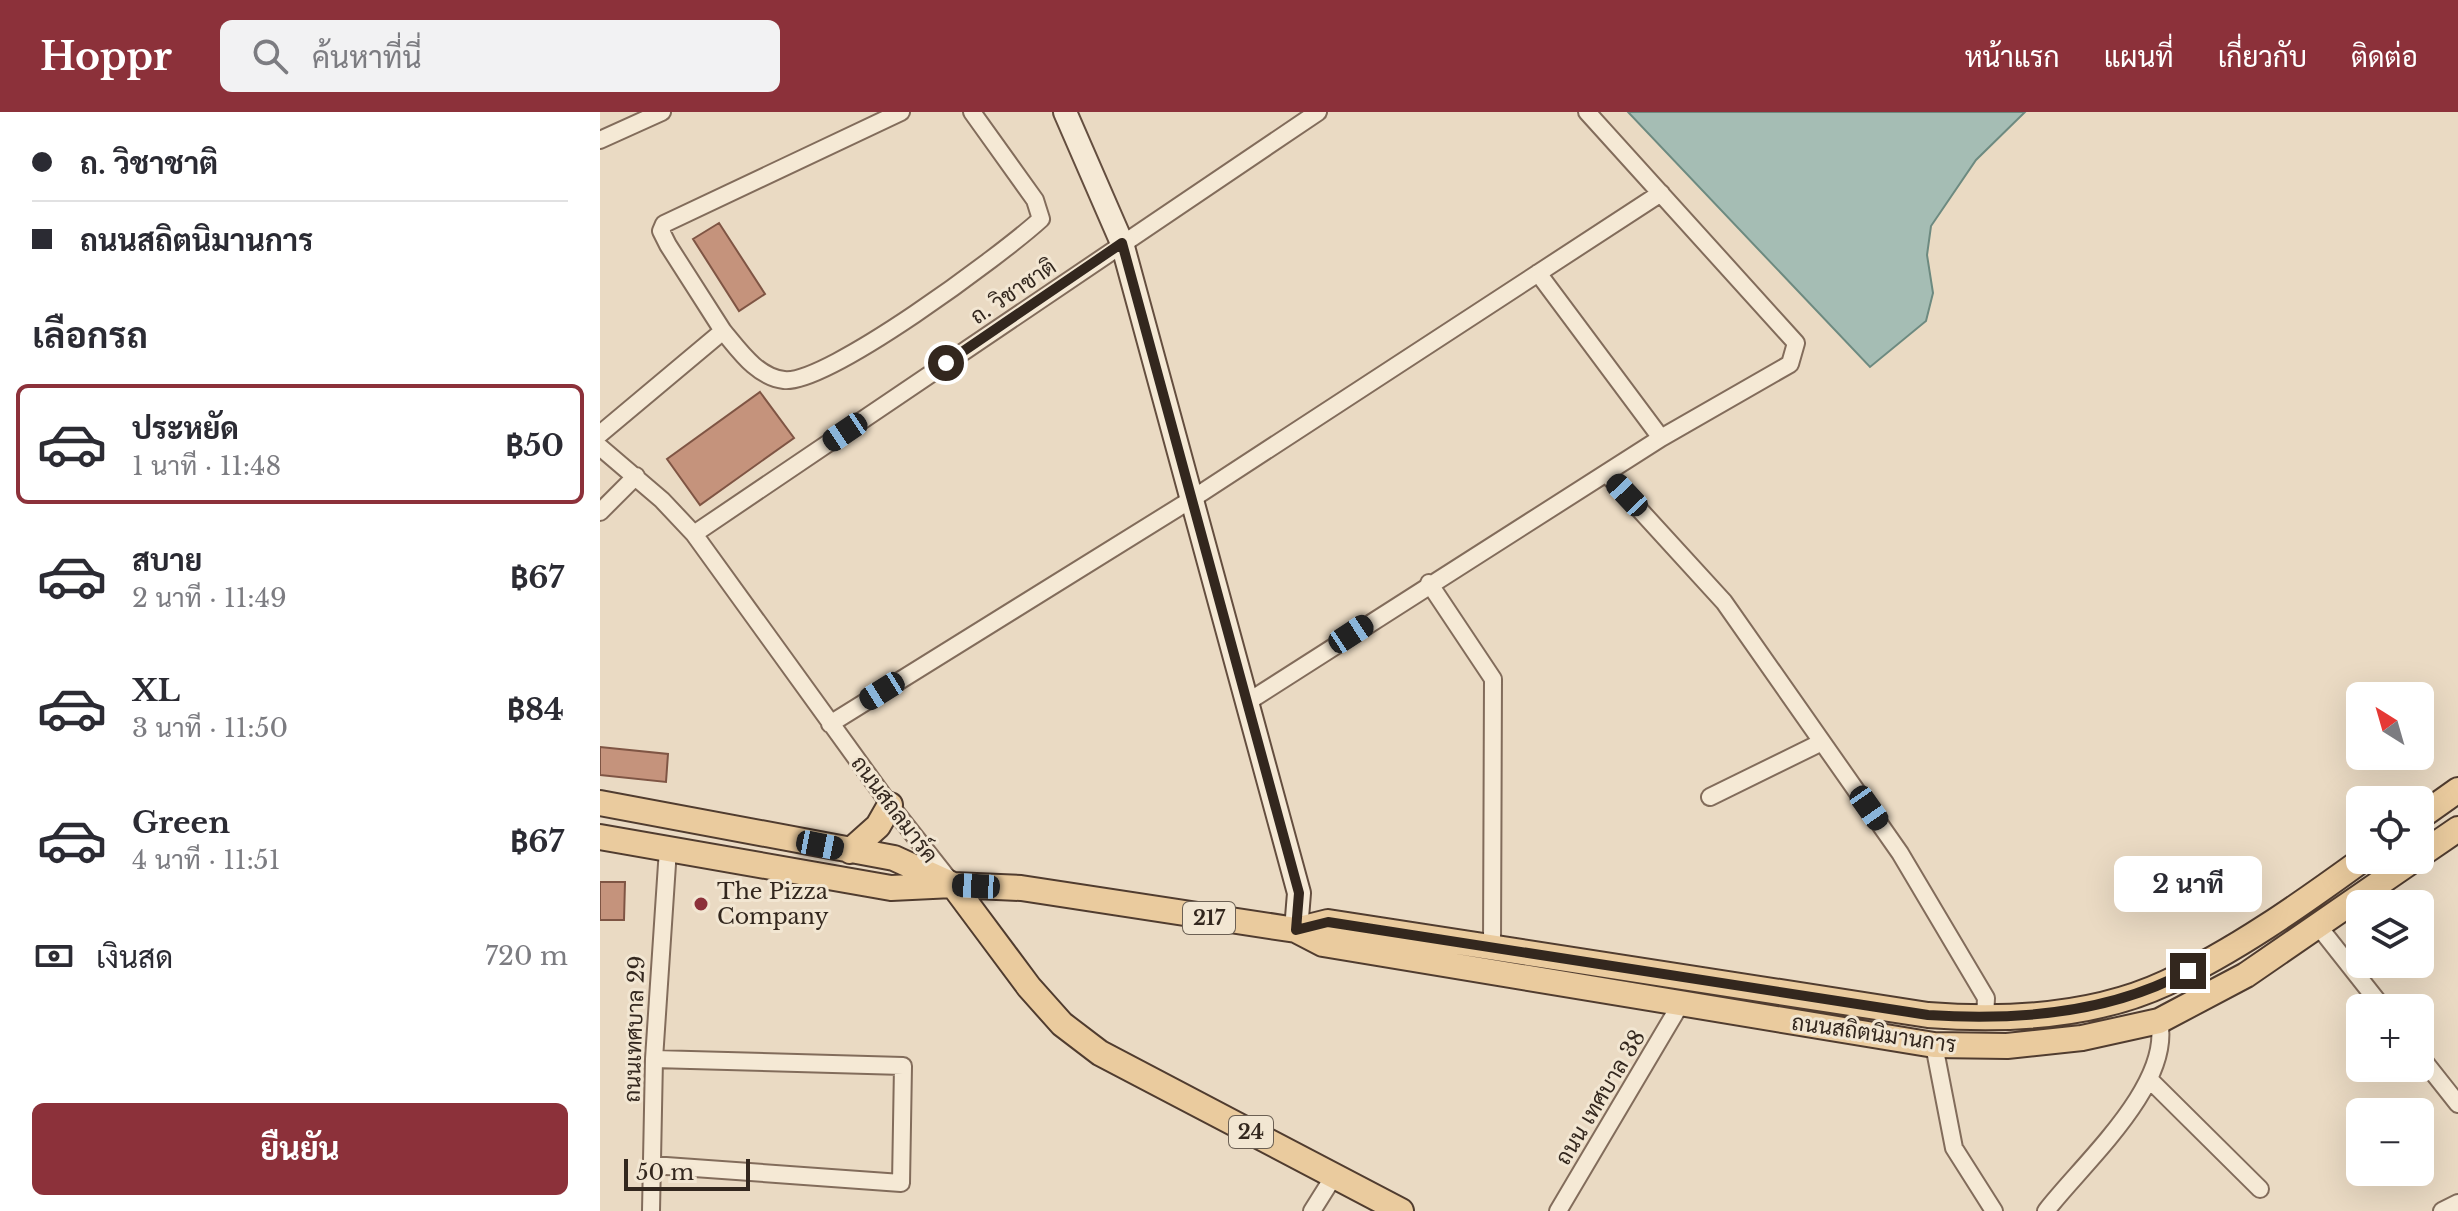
<!DOCTYPE html>
<html lang="th">
<head>
<meta charset="utf-8">
<style>
	body { margin:0; font-family:"Libre Baskerville",Sarabun,serif; background:#f2f2f3; color:#2b2b33; height:100vh; display:flex; flex-direction:column; font-size:30px; white-space:nowrap }
	* { box-sizing:border-box; margin:0 }
	p { font-size:26px; color:#7c7c81 }
	.icon { flex:none; width:44px; height:44px; fill:none; stroke:currentColor; stroke-width:2; stroke-linecap:round; stroke-linejoin:round }
	.map { position:relative; flex:1; overflow:hidden }
	.drawer { display:flex; flex-direction:column; background:#fff; width:600px }
	.drawer>* { flex:none }
	.top-card { display:grid; align-content:center; height:176px; padding:0 32px; background:#fff }
	.needle { width:52px; rotate:323deg }
	.fabs { position:absolute; left:1746px; top:570px; display:grid; gap:16px }
	.fabs a { display:grid; place-items:center; width:88px; height:88px; border-radius:12px; background:#fff; box-shadow:0 8px 32px #0002; font-size:40px }
	.scale { position:absolute; left:24px; bottom:20px; width:126px; box-sizing:border-box; padding-left:8px; border:4px solid #33271e; border-top:0; font-size:22px; line-height:28px; white-space:nowrap; color:#33271e; -webkit-text-stroke:6px #f2e6d2; paint-order:stroke }
	.end { position:absolute; width:36px; height:36px; margin:-18px; border:10px solid #33271e; background:#fff; box-shadow:0 0 0 4px #fff }
	.from { border-radius:50% }
	.bubble { position:absolute; height:56px; border-radius:12px; background:#fff; box-shadow:0 8px 32px #0002; font-size:26px; font-weight:700; line-height:56px; text-align:center }
	.car { position:absolute; width:24px; height:48px; margin:-24px -12px; border-radius:10px; box-shadow:0 0 6px 2px #0007; background:linear-gradient(#222 24%,#8ab4d8 0 40%,#222 0 76%,#8ab4d8 0 86%,#222 0) }
	.top-card b { display:flex; align-items:center; gap:28px; height:76px; font-size:30px }
	.top-card b+b { border-top:2px solid #e1e1e2 }
	.top-card i { width:20px; height:20px; background:#2b2b33 }
	ul { padding:0; list-style:none }
	li { display:flex; align-items:center; gap:24px; height:120px; margin:0 16px 12px; padding:0 16px; border:4px solid transparent; border-radius:12px }
	li div { flex:1 }
	li b { display:block; font-size:30px }
	li em { font-style:normal; font-weight:700 }
	li.active { border-color:#8c313a }
	li>.icon { width:72px; height:72px; stroke-width:1.5 }
	h2 { padding:0 32px; font-size:36px; line-height:96px }
	.pay { display:flex; align-items:center; gap:20px; height:88px; padding:0 32px; font-size:30px }
	.pay p { margin-inline-start:auto }
	.button { display:flex; gap:16px; margin-top:auto; padding:16px 32px }
	.button a { flex:1; height:92px; border-radius:12px; background:#8c313a; color:#fff; font-size:32px; font-weight:700; line-height:92px; text-align:center }
	header { display:flex; align-items:center; gap:48px; box-sizing:border-box; height:112px; padding:0 40px; background:#8c313a; color:#fff }
	header strong { font-size:38px }
	nav { display:flex; gap:44px; margin-inline-start:auto; font-size:28px }
	.search { width:560px; height:72px; background:#f2f2f3; display:flex; align-items:center; gap:20px; box-sizing:border-box; padding:0 28px; border-radius:12px; color:#7c7c81; font-size:30px }
	main { display:flex; flex:1; min-height:0 }
	.map>svg:first-child { display:block }
	.water { fill:#a5bdb4; stroke:#6d8a80; stroke-width:2 }
	.building { fill:#c5937c; stroke:#7f5544; stroke-width:2 }
	.lines { fill:none; stroke-linecap:round; stroke-linejoin:round }
	.minor-casing { stroke:#826c5b; stroke-width:20 }
	.secondary-casing { stroke:#644e3f; stroke-width:26 }
	.primary-casing { stroke:#503c2f; stroke-width:28 }
	.minor { stroke:#f5e9d5; stroke-width:16 }
	.secondary { stroke:#f5e9d5; stroke-width:22 }
	.primary { stroke:#eacb9e; stroke-width:24 }
	.route { stroke:#33271e; stroke-width:10 }
	.poi-dot { fill:#8c313a; stroke:#f2e6d2; stroke-width:3 }
	.labels { text-anchor:middle; stroke-width:6; stroke-linejoin:round; paint-order:stroke }
	.shield { fill:#f2e6d2; stroke:#6c6054; stroke-width:2 }
	.shield-label { font-size:20px; font-weight:bold; fill:#33271e }
	.street-label { font-size:22px; fill:#33271e; stroke:#f2e6d2 }
	.poi-label { font-size:22px; fill:#33271e; stroke:#f2e6d2; text-anchor:start }
</style>
</head>
<body>
<header>
<strong>Hoppr</strong>
<div class="search"><svg class="icon" aria-label="search" viewBox="0 0 24 24"><circle cx="10" cy="10" r="6"/><path d="M15 15l6 6"/></svg>ค้นหาที่นี่</div>
<nav><a>หน้าแรก</a><a>แผนที่</a><a>เกี่ยวกับ</a><a>ติดต่อ</a></nav>
</header>
<main>
<section class="drawer">
<div class="top-card">
<b><i class="from"></i>ถ. วิชาชาติ</b>
<b><i></i>ถนนสถิตนิมานการ</b>
</div>
<h2>เลือกรถ</h2>
<ul>
<li class="active"><svg class="icon" aria-label="car" viewBox="0 0 24 24"><path d="M5 17H2v-5l4-1 3-4h7l3 4 3 1v5h-3M9 17h6M6 11h13"/><circle cx="7" cy="17" r="2"/><circle cx="17" cy="17" r="2"/></svg><div><b>ประหยัด</b><p>1 นาที · 11:48</p></div><em>฿50</em></li>
<li><svg class="icon" aria-label="car" viewBox="0 0 24 24"><path d="M5 17H2v-5l4-1 3-4h7l3 4 3 1v5h-3M9 17h6M6 11h13"/><circle cx="7" cy="17" r="2"/><circle cx="17" cy="17" r="2"/></svg><div><b>สบาย</b><p>2 นาที · 11:49</p></div><em>฿67</em></li>
<li><svg class="icon" aria-label="car" viewBox="0 0 24 24"><path d="M5 17H2v-5l4-1 3-4h7l3 4 3 1v5h-3M9 17h6M6 11h13"/><circle cx="7" cy="17" r="2"/><circle cx="17" cy="17" r="2"/></svg><div><b>XL</b><p>3 นาที · 11:50</p></div><em>฿84</em></li>
<li><svg class="icon" aria-label="car" viewBox="0 0 24 24"><path d="M5 17H2v-5l4-1 3-4h7l3 4 3 1v5h-3M9 17h6M6 11h13"/><circle cx="7" cy="17" r="2"/><circle cx="17" cy="17" r="2"/></svg><div><b>Green</b><p>4 นาที · 11:51</p></div><em>฿67</em></li>
</ul>
<div class="pay"><svg class="icon" aria-label="cash" viewBox="0 0 24 24"><path d="M3 7h18v10H3z"/><circle cx="12" cy="12" r="2"/></svg>เงินสด<p>720 m</p></div>
<div class="button"><a>ยืนยัน</a></div>
</section>
<div class="map">
<svg width="1858" height="1099" viewBox="0 0 1858 1099">
	<rect width="100%" height="100%" fill="#eadac3"/>
	<path class="water" d="M1028,0H1425L1376,48L1331,114L1327,143L1333,181L1326,209L1270,255Z"/>
	<path class="building" d="M119,111L165,182L139,199L93,127Z
		M160,280L194,326L100,393L67,347Z
		M0,635L68,642L66,670L0,663Z
		M0,770H25L24,808H0Z"/>
	<g class="lines">
		<g class="minor-casing">
			<path id="minor" d="M0,28L62,0
				M938,161L1061,326
				M123,219C139,238 157,265 184,268C227,273 404,141 441,107L435,88L372,0
				M0,322L123,219L68,133L61,119L64,112L301,0
				M0,335L62,388L94,422L290,693L350,769
				M1007,362L1124,490L1300,741L1386,886L1385,907
				M0,400L36,364
				M94,422L718,0
				M829,471L893,567L892,834
				M646,591L1061,326L1190,252L1196,231L987,0
				M230,612L592,387L1061,81
				M1110,685L1222,630
				M1719,815L1783,896
				M1334,933L1354,1036L1394,1099
				M1820,944L1858,992
				M1549,967L1660,1077
				M52,1053L301,1071L303,954L54,947
				M51,1099L54,947L68,737
				M712,1099L734,1064
				M958,1099L1080,893
				M1446,1099C1482,1052 1573,973 1559,909
				M1842,1099L1858,1091"/>
		</g>
		<g class="secondary-casing">
			<path id="secondary" d="M465,0L522,131L699,781L696,818"/>
		</g>
		<g class="primary-casing">
			<path id="primary" d="M0,691L294,746L353,773L429,875L462,912L500,941L801,1099
				M1820,705L1858,678
				M0,725L291,776L353,773L421,776L696,818L723,832L1334,933L1407,934L1482,926L1559,909L1646,863L1813,748
				M250,739L278,714L290,693
				M1820,743L1858,717
				M696,818L728,810L1328,903C1407,909 1493,905 1566,871C1635,839 1700,793 1762,748"/>
		</g>
		<use href="#minor" class="minor"/>
		<use href="#secondary" class="secondary"/>
		<use href="#primary" class="primary"/>
	</g>
	<g class="lines">
		<path class="route" d="M346,251L522,131L699,781L696,818L728,810L1328,903C1416,909 1509,902 1588,859"/>
	</g>
	<circle class="poi-dot" cx="101" cy="792" r="8"/>
	<g class="labels">
		<g class="shield">
			<rect x="583" y="790" width="52" height="32" rx="6"/>
			<rect x="629" y="1004" width="44" height="32" rx="6"/>
		</g>
		<g class="shield-label">
			<text x="609" y="813">217</text>
			<text x="651" y="1027">24</text>
		</g>
		<g class="street-label">
			<text transform="translate(413 179) rotate(-34)" y="8">ถ. วิชาชาติ</text>
			<text transform="translate(295 697) rotate(53)" y="8">ถนนสถลมาร์ค</text>
			<text transform="translate(34 917) rotate(-88)" y="8">ถนนเทศบาล 29</text>
			<text transform="translate(1274 921) rotate(8)" y="8">ถนนสถิตนิมานการ</text>
			<text transform="translate(1000 985) rotate(-59)" y="8">ถนน เทศบาล 38</text>
		</g>
		<g class="poi-label">
			<text x="117" y="787">The Pizza<tspan x="117" dy="25">Company</tspan></text>
		</g>
	</g>
</svg>
<div class="fabs">
<a><svg class="needle" viewBox="-14 -14 28 28"><path d="M0-13l5 13h-10z" fill="#e53935"/><path d="M0 13l5-13h-10z" fill="#7c7c81"/></svg></a>
<a><svg class="icon" aria-label="locate" viewBox="0 0 24 24"><circle cx="12" cy="12" r="6"/><path d="M12 2v4M12 18v4M2 12h4M18 12h4"/></svg></a>
<a><svg class="icon" aria-label="layers" viewBox="0 0 24 24"><path d="M12 4l9 5-9 5-9-5zM3 14l9 5 9-5"/></svg></a>
<a>+</a>
<a>−</a>
</div>
<div class="scale">50 m</div>
<i class="end from" style="left:346px;top:251px"></i>
<i class="end" style="left:1588px;top:859px"></i>
<div class="bubble" style="left:1514px;top:744px;width:148px">2 นาที</div>
<i class="car" style="left:245px;top:320px;rotate:236deg"></i>
<i class="car" style="left:1027px;top:383px;rotate:317deg"></i>
<i class="car" style="left:751px;top:522px;rotate:57deg"></i>
<i class="car" style="left:282px;top:579px;rotate:238deg"></i>
<i class="car" style="left:1269px;top:696px;rotate:145deg"></i>
<i class="car" style="left:220px;top:733px;rotate:101deg"></i>
<i class="car" style="left:376px;top:774px;rotate:273deg"></i>
</div>
</main>
</body>
</html>
